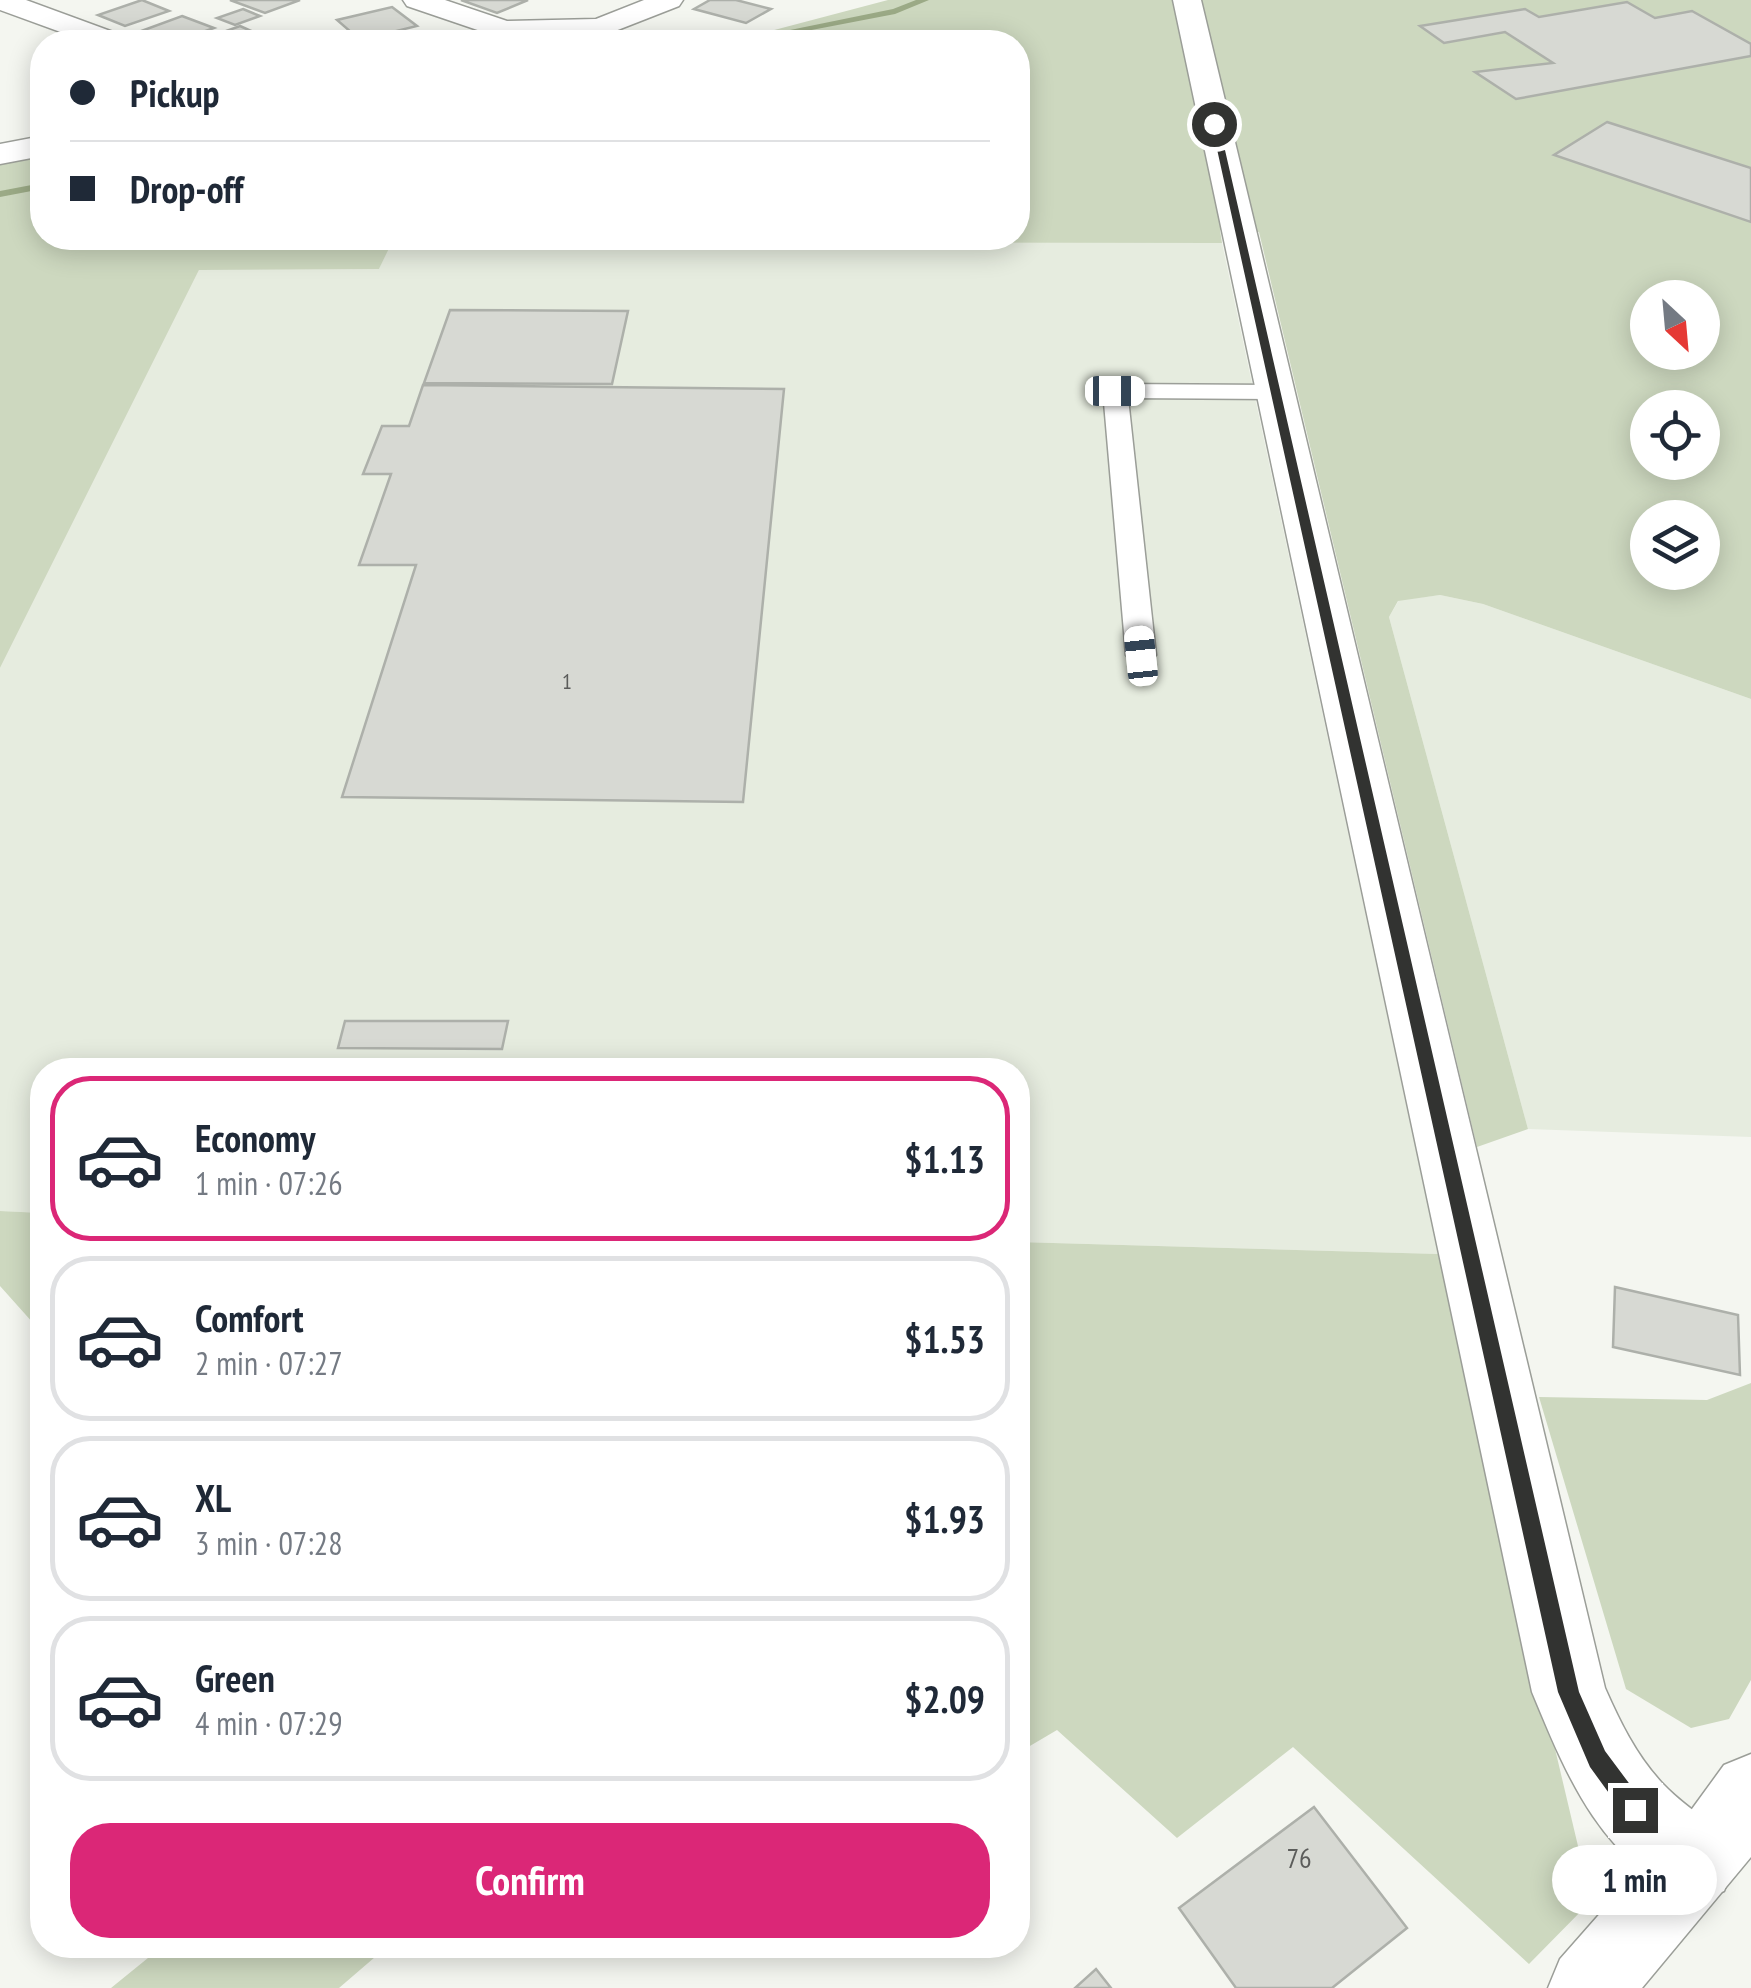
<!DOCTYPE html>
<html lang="en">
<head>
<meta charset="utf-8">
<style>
	body { margin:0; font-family:"PT Sans Narrow",sans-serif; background:#f6f6f7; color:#1f2937; height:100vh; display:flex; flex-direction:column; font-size:38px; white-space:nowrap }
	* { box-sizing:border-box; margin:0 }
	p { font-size:32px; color:#747a83 }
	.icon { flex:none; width:55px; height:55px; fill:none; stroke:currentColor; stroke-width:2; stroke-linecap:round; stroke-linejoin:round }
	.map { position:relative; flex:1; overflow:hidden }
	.side { position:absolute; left:30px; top:1058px; width:1000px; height:900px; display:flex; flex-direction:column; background:#fff; border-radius:40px; box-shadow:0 5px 25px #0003 }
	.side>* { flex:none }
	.top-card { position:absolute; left:30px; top:30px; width:1000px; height:220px; border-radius:40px; box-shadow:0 5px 25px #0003; display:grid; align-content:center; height:220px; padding:0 40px; background:#fff }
	.needle { width:65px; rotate:154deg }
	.tools { position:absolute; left:1630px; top:280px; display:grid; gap:20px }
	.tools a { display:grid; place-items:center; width:90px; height:90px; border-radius:50%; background:#fff; box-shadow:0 5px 25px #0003; font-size:50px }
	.end { position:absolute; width:45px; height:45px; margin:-22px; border:12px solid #323331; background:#fff; box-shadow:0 0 0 5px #fff }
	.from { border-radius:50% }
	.bubble { position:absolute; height:70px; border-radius:35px; background:#fff; box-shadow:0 5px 25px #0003; font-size:32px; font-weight:600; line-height:70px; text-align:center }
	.car { position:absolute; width:30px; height:60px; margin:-30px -15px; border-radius:12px; box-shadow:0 0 8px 2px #0007; background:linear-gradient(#fff 24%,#345 0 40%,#fff 0 76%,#345 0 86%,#fff 0) }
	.top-card b { display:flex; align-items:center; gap:35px; height:95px; font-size:38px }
	.top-card b+b { border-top:2px solid #e0e1e3 }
	.top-card i { width:25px; height:25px; background:#1f2937 }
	ul { padding:18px 0 0; list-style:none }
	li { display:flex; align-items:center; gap:30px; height:165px; margin:0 20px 15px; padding:0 20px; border:5px solid #e0e1e3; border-radius:40px }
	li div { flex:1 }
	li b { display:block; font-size:38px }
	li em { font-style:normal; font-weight:600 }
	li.current { border-color:#db2777 }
	li>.icon { width:90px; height:90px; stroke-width:1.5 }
	.primary-button { display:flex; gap:20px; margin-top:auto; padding:20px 40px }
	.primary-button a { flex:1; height:115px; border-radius:40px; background:#db2777; color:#fff; font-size:40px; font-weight:600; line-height:115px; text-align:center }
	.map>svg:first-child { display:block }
	.built { fill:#e6ecdf }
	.green { fill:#cdd8bf; fill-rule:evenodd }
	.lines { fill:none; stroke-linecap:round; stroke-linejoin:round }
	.stream { fill:#9baa86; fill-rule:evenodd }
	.building { fill:#d7d9d3; stroke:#adb0aa; stroke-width:2.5 }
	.service-casing { stroke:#9b9e98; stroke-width:3 }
	.minor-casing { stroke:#9b9e98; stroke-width:3 }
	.tertiary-casing { stroke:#9b9e98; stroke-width:3 }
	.service { fill:#fff; fill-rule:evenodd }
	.minor { fill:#fff; fill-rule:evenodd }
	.tertiary { fill:#fff; fill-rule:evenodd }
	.route { fill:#323331 }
	.labels { text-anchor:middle; stroke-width:9; stroke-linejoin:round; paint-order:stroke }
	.number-label { font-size:22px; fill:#5b5c5a }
	.near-number-label { font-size:28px; fill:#5b5c5a }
</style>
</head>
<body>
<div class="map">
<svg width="1751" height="1988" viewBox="0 0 1751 1988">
	<rect width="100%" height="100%" fill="#f4f6f0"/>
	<path class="built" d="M391,242L1222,243L1438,1254L1018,1242V1070H42V1213L0,1211V668L199,270L379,269Z
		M1440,595L1483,604L1751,699V1137L1528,1129L1389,617L1399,600Z"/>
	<path class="green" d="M888,0H1751V699L1483,604L1440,595L1398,601L1389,617L1528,1129L1477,1147L1259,232L1220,230L1222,243L392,242L379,269L199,270L0,668V157L42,148V238H1018V42H729ZM1648,298H1702V352H1648ZM1648,408H1702V462H1648ZM1648,518H1702V572H1648Z
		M0,1211L42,1213V1333L0,1286Z
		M1018,1242L1438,1254L1591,1901L1529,1964L1293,1747L1177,1838L1057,1730L1018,1753Z
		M1751,1383V1680L1729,1719L1691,1728L1626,1689L1539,1397L1707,1400Z
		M164,1945H389L339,1988H111Z"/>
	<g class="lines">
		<path class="stream" d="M916,0H929L895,14L749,42H732L893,9Z
			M42,183V189L0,197V191Z"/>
	</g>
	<path class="building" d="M142,0L169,11L125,26L98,15Z
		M230,0H300L265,13Z
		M461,0H528L497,13Z
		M710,0H736L771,9L746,23L694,9Z
		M1627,2L1655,18L1692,11L1751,44V56L1516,99L1475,72L1553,63L1505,32L1444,43L1420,26L1525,9L1539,17Z
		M392,7L417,26L360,40L337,20Z
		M243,9L260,16L235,25L217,18Z
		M182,16L214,28L175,42H155L133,34Z
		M240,26L276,42H195Z
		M1607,122L1751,168V222L1554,155Z
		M450,310L628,311L612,384L424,383Z
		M423,385L784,389L743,802L342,797L416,565H359L391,474H363L382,426H409Z
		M345,1021H508L502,1049L338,1048Z
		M1615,1287L1738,1315L1740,1375L1613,1347Z
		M1314,1807L1407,1928L1332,1988H1236L1179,1908Z
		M1096,1969L1111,1988H1075Z"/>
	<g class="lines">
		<g class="service-casing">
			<path id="service" d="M1115,384L1273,385L1285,392L1273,399L1128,398L1156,655L1151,661H1131L1126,655L1103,391Z"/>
		</g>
		<g class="minor-casing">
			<path id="minor" d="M0,0H26L124,36L129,42H88L0,10Z
				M403,0H445L507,21L596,19L644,0H683L679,6L587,42H558L557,37L504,39L407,6Z
				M1173,0H1201L1605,1688C1620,1722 1636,1755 1662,1783C1693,1816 1716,1817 1735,1863L1724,1891L1696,1902C1602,1863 1568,1779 1532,1692Z
				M42,136V156L0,164V144Z"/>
		</g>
		<g class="tertiary-casing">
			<path id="tertiary" d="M1751,1754V1857L1642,1988H1548L1560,1959L1692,1809L1724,1765Z"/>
		</g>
		<use href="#service" class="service"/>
		<use href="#minor" class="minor"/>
		<use href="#tertiary" class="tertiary"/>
	</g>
	<path class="route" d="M1211,122L1219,124L1579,1692L1605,1751L1643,1802L1646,1810L1643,1818L1635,1822L1627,1818L1590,1767L1558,1692Z"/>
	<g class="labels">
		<g class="number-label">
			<text x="567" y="689">1</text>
		</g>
		<g class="near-number-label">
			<text x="1299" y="1868">76</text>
		</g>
	</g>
</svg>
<div class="tools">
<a><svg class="needle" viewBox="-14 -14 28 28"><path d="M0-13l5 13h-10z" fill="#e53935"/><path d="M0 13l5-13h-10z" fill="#747a83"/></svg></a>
<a><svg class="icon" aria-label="locate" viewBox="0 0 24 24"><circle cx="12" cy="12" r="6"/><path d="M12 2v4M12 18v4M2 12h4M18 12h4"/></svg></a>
<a><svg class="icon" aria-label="layers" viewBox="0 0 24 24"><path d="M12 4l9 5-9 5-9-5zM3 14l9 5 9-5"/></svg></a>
</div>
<i class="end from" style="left:1214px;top:124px"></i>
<i class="end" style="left:1635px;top:1810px"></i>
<div class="bubble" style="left:1552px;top:1845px;width:165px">1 min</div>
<i class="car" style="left:1115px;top:391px;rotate:90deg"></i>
<i class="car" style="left:1141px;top:656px;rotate:354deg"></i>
<div class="top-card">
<b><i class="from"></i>Pickup</b>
<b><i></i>Drop-off</b>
</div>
<section class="side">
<ul>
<li class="current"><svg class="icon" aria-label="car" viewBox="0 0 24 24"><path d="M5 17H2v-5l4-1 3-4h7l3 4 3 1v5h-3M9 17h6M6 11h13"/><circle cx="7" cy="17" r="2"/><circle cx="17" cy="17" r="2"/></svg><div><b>Economy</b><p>1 min · 07:26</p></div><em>$1.13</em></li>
<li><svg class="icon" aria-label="car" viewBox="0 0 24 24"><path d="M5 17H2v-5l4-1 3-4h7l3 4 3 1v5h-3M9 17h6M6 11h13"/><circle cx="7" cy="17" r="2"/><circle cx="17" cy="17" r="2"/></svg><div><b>Comfort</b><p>2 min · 07:27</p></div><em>$1.53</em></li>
<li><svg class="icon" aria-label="car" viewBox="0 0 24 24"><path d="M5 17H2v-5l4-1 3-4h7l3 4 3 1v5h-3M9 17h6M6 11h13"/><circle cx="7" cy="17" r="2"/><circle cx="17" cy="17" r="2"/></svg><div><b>XL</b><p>3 min · 07:28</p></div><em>$1.93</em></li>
<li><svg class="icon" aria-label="car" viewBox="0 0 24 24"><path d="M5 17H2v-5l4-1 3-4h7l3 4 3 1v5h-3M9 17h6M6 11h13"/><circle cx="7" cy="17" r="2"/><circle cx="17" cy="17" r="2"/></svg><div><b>Green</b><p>4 min · 07:29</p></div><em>$2.09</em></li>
</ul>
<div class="primary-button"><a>Confirm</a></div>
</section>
</div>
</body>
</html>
